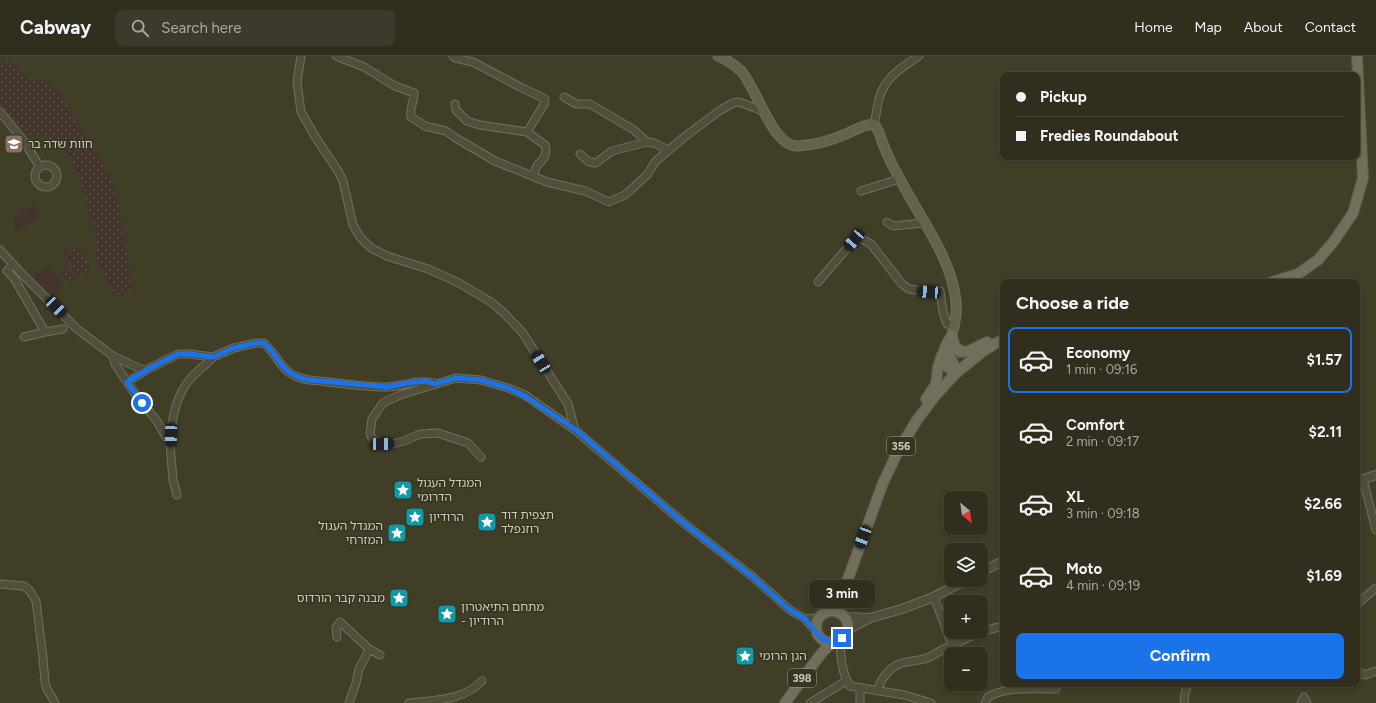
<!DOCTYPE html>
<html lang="en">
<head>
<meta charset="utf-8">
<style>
	body { margin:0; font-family:Figtree,"Noto Sans Hebrew",sans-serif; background:#3d3a2b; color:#f1f3f6; height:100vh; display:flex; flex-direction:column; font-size:15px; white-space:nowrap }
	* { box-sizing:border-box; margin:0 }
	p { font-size:13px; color:#a8a8a4 }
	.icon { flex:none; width:22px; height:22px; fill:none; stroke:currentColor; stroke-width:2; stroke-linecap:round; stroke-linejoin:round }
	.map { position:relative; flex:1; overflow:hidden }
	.drawer { position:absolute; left:1000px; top:223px; width:360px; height:408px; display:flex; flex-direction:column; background:#312e1e; border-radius:8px; box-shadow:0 2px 6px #0003,0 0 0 1px #4c4a3c }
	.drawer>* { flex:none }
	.guide { position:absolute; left:1000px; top:16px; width:360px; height:88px; border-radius:8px; box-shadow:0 2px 6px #0003,0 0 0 1px #4c4a3c; display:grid; align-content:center; height:88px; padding:0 16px; background:#312e1e }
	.needle { width:26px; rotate:151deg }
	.buttons { position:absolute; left:944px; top:435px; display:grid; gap:8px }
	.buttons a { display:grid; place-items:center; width:44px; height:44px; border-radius:8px; background:#312e1e; box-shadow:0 2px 6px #0003,0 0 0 1px #4c4a3c; font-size:20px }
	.end { position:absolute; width:18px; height:18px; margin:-9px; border:5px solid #1a73e8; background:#fff; box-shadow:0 0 0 2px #fff }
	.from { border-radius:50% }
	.bubble { position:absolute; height:28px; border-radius:8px; background:#312e1e; box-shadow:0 2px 6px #0003,0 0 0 1px #4c4a3c; font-size:13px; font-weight:700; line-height:28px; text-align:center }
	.car { position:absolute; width:12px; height:24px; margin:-12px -6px; border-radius:5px; box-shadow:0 0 3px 1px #0007; background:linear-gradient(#222 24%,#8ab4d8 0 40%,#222 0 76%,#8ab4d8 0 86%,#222 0) }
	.guide b { display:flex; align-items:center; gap:14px; height:38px; font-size:15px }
	.guide b+b { border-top:1px solid #4c4a3c }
	.guide i { width:10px; height:10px; background:#f1f3f6 }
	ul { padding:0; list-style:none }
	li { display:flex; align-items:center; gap:12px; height:66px; margin:0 8px 6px; padding:0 8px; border:2px solid transparent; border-radius:8px }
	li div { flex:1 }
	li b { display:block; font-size:15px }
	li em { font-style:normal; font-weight:700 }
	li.current { border-color:#1a73e8 }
	li>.icon { width:36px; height:36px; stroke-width:1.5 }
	h2 { padding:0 16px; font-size:18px; line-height:48px }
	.cta { display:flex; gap:8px; margin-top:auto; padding:8px 16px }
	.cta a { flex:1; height:46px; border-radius:8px; background:#1a73e8; color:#fff; font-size:16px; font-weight:700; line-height:46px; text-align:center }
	header { display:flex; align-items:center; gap:24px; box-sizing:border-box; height:56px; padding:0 20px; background:#312e1e; border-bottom:1px solid #4c4a3c }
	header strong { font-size:19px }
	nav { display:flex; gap:22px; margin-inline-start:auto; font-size:14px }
	.search { width:280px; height:36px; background:#3d3a2b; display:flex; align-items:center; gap:10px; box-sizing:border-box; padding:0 14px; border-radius:8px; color:#a8a8a4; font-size:15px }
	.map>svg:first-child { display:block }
	.grass { fill:url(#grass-dots) }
	.park { fill:#44352c }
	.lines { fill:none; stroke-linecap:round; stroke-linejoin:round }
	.minor-casing { stroke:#716f5d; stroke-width:9 }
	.tertiary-casing { stroke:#716f5d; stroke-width:10 }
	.secondary-casing { stroke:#716f5d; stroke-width:11 }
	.primary-casing { stroke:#5d5b49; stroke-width:12 }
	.minor { stroke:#514f3c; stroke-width:7 }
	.tertiary { stroke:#514f3c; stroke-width:8 }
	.secondary { stroke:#64624b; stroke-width:9 }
	.primary { stroke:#716e5b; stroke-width:10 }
	.route { stroke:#1a73e8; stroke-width:5 }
	.labels { text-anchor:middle; stroke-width:3; stroke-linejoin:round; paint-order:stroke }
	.shield { fill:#373421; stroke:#9f9d8b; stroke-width:1 }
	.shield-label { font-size:11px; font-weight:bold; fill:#cbcab9 }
	.poi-label { font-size:12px; fill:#cbcab9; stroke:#373421; text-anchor:start }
</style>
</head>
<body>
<header>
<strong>Cabway</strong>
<div class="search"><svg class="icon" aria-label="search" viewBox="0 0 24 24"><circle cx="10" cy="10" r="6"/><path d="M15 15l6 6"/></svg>Search here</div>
<nav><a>Home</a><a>Map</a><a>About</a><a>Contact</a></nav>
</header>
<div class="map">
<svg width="1376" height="647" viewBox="0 0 1376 647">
	<defs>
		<pattern id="grass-dots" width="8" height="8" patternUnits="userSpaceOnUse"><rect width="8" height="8" fill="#44352c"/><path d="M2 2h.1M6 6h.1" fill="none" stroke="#5e5148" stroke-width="1.8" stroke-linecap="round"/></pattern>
	</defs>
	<rect width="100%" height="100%" fill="#413e28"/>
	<path class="grass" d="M5,2L23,19L45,26L57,32L67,48L77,69L104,109L117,139L133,234L114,239L92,195L99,192L81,126L66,96L43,79L30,82L0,48V8Z
		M78,191L92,213L66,228L59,218L72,211L64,198Z"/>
	<path class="park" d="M35,148L39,161L16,176L14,163Z
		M47,209L57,220L63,231L52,243L31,222Z"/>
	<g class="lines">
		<g class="minor-casing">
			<path id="minor" d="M301,0L297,26L301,56L316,82L338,115L343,125L353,169L360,181L371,192L387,200L428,213L459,227L491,246L505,258L522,276L568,348L575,374
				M336,0L364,11L395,30L414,37C414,46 409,53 411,61L425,70L446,75L454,81L495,105L547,126L585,135L609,146L625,139L647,119L655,106L683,82L719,55L733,47L739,46L763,55
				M453,0L455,2L473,6L520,31L545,43V47L527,76
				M564,41L576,48H590L634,74L647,86
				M455,48L456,54L467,65L480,69L527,76L545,89C548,101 543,102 537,110C535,113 534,117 533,120
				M0,56L23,84L40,111
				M874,68C876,60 877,51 879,43C884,22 902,11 919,0
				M580,98L589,106L596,107L612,95L647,86L654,87L668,94
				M35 120a11 11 0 1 1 22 0a11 11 0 1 1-22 0Z
				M861,135L899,123
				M887,166L893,170L924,167
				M0,194L21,217L77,273L113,300L145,315
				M13,208L7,215L14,222L45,276
				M818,226L854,184L860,182L871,188L902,228L909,233L929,236L940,235L943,256L947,268L954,269
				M24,281L45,276L63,273
				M113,300L115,308L127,326
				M171,387C171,365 176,340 190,323C197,315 206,309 213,301
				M481,401L468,387L438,377L420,378L404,385L392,388H382L372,382L370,377L372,363L383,347L400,339L456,322L481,324L508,332L525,339L575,374L685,468L753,521L790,554L805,563L817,576
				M1363,423L1376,474
				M177,439L173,424L170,388L157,365L135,338L127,326L150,312L178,298H190L213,301L234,292L256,287H264C282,304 280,319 309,324C334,326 361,331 386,331C403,331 415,323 434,327
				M0,528L24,530L30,535L36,545L43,602L45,626L47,633L55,647
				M934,541L952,589
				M1357,548L1376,532
				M805,563L815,562L822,559
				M337,581L336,572L340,566L369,593L380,599
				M840,584C841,601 841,616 850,630L904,639L931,647
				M1357,615L1365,619L1376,615
				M860,632V647
				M878,635C879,626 886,616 895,610C904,604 916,606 927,602C933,600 939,595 946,592C964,583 983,574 1003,570
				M349,647L356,627L359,613L367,598
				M409,647C435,644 463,645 482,625
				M810,647L846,625
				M985,647L988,641C1007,630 1035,633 1056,633
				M1184,647L1185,637L1188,628
				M1301,647L1304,641L1307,647"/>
		</g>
		<g class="tertiary-casing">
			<path id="tertiary" d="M1357,425L1376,419
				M981,516L1003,505
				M844,561L867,562
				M847,574L870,562L902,553L931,542L967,524"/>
		</g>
		<g class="secondary-casing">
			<path id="secondary" d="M718,0C727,4 734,8 741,15C757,32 772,91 798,90C815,89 833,84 848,77C857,73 863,69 874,68C880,75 881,84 885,93C889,103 894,113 900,123C920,163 951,200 956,245C957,257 955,268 952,279"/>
		</g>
		<g class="primary-casing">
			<path id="primary" d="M1272,226L1298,218L1318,204L1334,185L1353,157L1363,122L1357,0
				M952,279C951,284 949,290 949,295C949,304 956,308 956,317C937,307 942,294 952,279Z
				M952,280L954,288L960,296L969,295L987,286
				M926,343L936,328L938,311L942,299
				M816 571a16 16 0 1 1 32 0a16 16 0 1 1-32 0Z
				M826,556L831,552L846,528L883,427L898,395L917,364L935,340L956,317L982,296L1003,283
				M785,647L820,599L832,586"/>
		</g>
		<use href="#minor" class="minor"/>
		<use href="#tertiary" class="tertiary"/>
		<use href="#secondary" class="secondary"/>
		<use href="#primary" class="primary"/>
	</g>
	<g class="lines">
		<path class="route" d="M142,347L127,326L150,312L178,298H190L213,301L234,292L256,287H264C282,304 280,318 309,324L387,331L407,327L426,325L435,328L456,322L481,324L508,332L525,340L576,374L685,468L753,521L790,554L805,563L822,583L832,586L842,582"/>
	</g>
	<defs>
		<g id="school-square" transform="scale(1)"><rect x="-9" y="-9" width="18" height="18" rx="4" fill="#8d6e63" stroke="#373421"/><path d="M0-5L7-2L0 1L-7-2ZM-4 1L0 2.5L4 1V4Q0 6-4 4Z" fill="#fff"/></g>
		<g id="sight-square" transform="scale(1)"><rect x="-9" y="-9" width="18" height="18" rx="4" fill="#0f9aa8" stroke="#373421"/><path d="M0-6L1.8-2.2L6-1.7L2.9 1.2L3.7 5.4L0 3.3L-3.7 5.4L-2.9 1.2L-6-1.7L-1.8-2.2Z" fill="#fff"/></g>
	</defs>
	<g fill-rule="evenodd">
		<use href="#school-square" x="14" y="88"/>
		<use href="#sight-square" x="403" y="434"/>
		<use href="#sight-square" x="415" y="461"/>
		<use href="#sight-square" x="487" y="466"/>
		<use href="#sight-square" x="397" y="477"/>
		<use href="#sight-square" x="399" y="542"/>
		<use href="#sight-square" x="447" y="558"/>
		<use href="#sight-square" x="745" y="600"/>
	</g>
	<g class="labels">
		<g class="shield">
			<rect x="887" y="381" width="28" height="18" rx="3"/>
			<rect x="788" y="613" width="28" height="18" rx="3"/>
		</g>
		<g class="shield-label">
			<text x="901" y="394">356</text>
			<text x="802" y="626">398</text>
		</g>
		<g class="poi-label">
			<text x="28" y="92">חוות שדה בר</text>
			<text x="417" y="431">המגדל העגול<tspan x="417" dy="14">הדרומי</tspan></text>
			<text x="501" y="463">תצפית דוד<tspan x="501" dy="14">רוזנפלד</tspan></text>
			<text x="429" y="465">הרודיון</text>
			<text x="383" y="474" text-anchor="end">המגדל העגול<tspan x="383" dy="14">המזרחי</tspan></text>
			<text x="385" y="546" text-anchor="end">מבנה קבר הורדוס</text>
			<text x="461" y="555">מתחם התיאטרון<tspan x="461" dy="14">- הרודיון</tspan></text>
			<text x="759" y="604">הגן הרומי</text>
		</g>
	</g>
</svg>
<div class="buttons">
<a><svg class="needle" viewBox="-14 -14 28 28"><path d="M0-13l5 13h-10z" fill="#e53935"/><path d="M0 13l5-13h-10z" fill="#a8a8a4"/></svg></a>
<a><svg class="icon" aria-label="layers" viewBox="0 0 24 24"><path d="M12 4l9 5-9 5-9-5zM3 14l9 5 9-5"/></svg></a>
<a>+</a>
<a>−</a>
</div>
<i class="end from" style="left:142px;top:347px"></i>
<i class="end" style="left:842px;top:582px"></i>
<div class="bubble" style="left:809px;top:524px;width:66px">3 min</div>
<i class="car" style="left:854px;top:184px;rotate:221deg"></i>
<i class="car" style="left:929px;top:236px;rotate:274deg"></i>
<i class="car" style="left:56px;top:251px;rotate:136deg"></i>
<i class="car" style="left:541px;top:306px;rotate:328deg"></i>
<i class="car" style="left:171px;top:379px;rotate:182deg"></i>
<i class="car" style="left:382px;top:388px;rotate:89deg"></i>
<i class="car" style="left:863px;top:481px;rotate:201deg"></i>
<div class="guide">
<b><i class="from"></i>Pickup</b>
<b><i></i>Fredies Roundabout</b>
</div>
<section class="drawer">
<h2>Choose a ride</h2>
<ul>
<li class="current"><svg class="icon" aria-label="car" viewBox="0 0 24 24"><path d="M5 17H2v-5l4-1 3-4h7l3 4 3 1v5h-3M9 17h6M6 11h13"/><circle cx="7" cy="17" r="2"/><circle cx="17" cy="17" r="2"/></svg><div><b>Economy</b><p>1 min · 09:16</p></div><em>$1.57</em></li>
<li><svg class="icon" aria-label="car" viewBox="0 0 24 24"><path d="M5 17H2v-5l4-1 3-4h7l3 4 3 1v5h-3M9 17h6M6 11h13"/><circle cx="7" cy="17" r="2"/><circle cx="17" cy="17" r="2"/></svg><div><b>Comfort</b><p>2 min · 09:17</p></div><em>$2.11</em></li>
<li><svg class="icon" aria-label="car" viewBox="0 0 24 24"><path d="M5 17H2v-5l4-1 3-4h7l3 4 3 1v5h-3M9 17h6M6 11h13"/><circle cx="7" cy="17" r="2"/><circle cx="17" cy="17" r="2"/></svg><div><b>XL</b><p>3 min · 09:18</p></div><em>$2.66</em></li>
<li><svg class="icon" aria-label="car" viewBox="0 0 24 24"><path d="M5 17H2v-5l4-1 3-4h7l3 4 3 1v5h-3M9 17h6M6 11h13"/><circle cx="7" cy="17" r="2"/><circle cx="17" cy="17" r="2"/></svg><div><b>Moto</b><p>4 min · 09:19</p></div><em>$1.69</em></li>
</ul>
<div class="cta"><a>Confirm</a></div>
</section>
</div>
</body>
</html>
